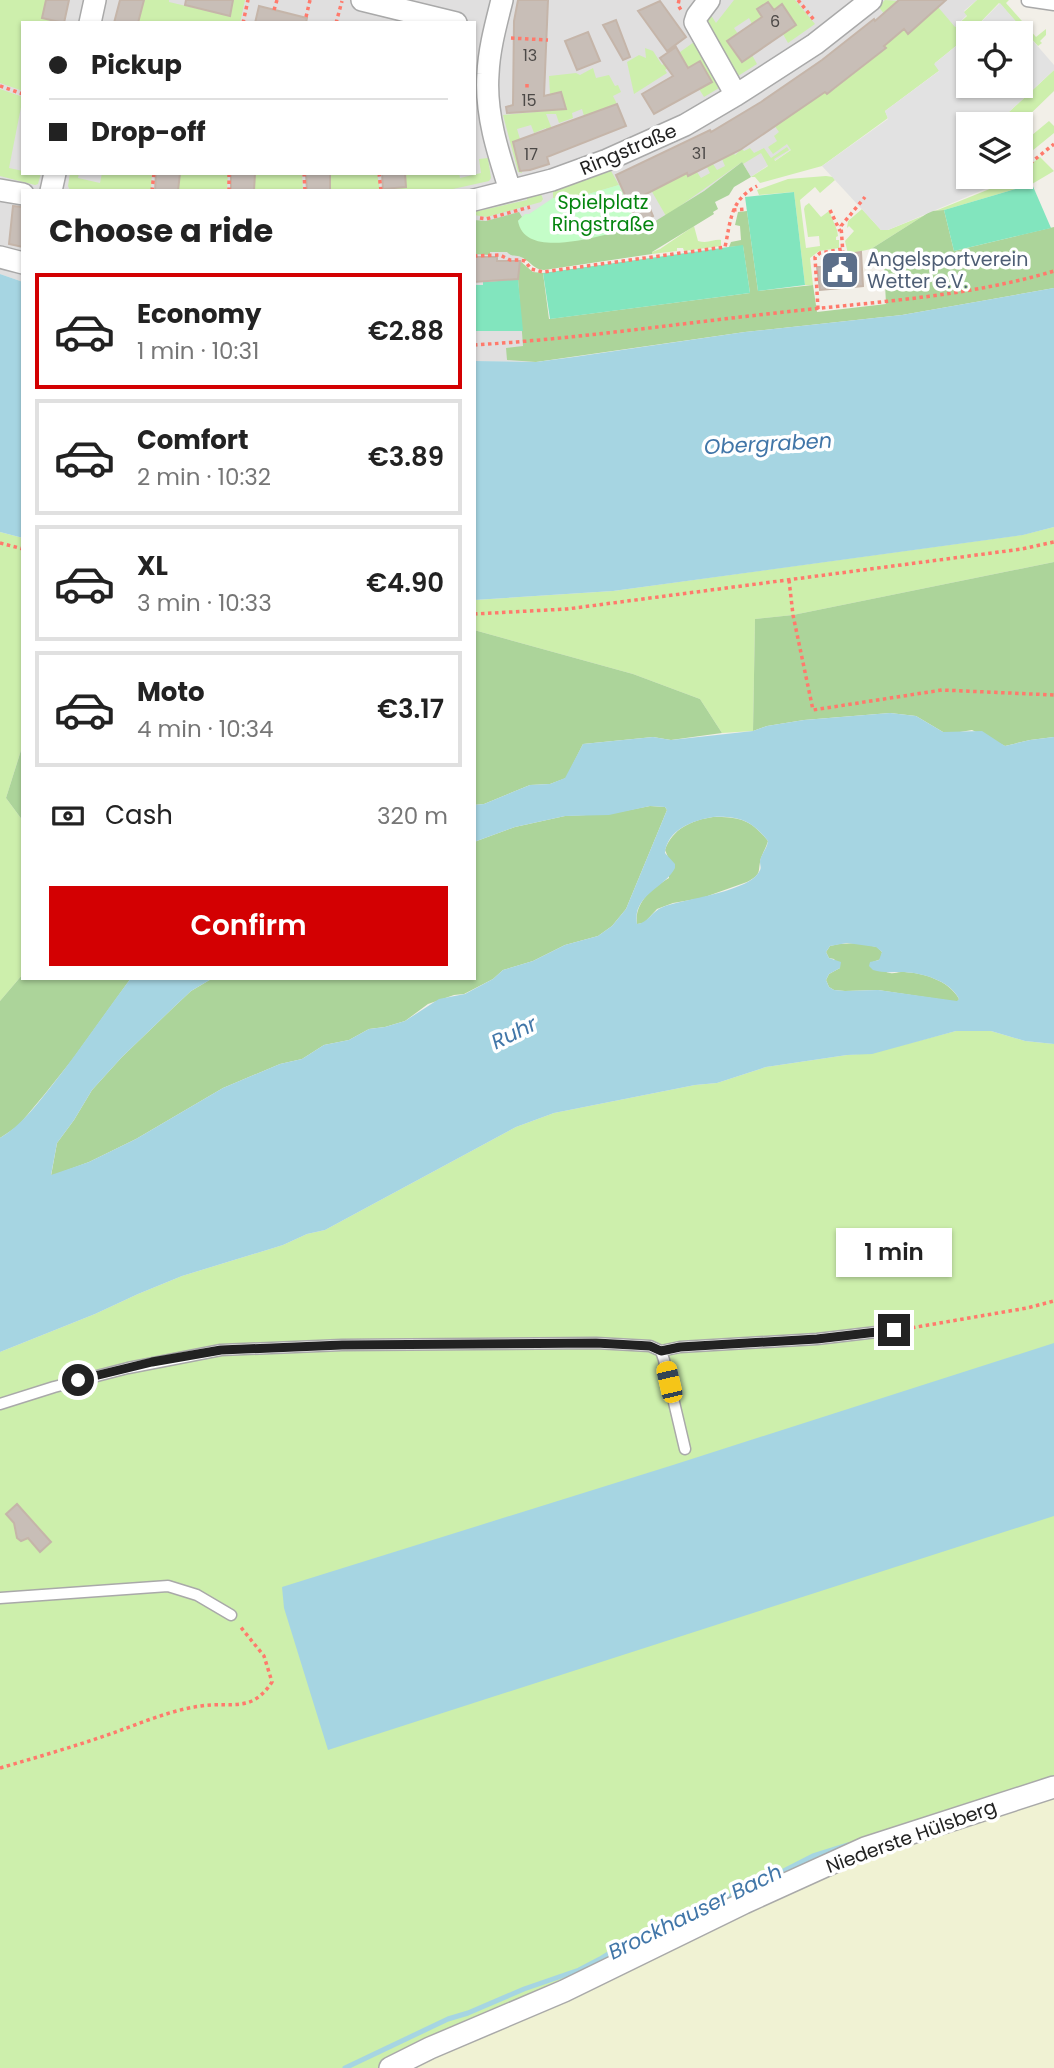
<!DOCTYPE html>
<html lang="en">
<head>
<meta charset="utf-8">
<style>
	body { margin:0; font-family:Poppins,sans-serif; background:#f6f6f6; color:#222; height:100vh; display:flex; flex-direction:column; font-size:26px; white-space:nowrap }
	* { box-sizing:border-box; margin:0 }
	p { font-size:23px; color:#767676 }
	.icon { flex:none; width:38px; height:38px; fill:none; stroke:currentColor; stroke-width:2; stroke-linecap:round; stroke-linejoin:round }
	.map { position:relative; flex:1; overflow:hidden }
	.panel { position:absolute; left:21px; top:189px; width:455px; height:791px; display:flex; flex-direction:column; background:#fff; border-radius:0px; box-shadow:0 2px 5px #0004 }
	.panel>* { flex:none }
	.hud { position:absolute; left:21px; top:21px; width:455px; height:154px; border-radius:0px; box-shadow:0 2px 5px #0004; display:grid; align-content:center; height:154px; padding:0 28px; background:#fff }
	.fabs { position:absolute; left:956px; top:21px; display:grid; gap:14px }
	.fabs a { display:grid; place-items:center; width:77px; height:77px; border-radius:0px; background:#fff; box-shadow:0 2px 5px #0004; font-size:35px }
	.end { position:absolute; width:32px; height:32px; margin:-16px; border:9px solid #222; background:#fff; box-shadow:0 0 0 4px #fff }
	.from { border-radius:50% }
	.bubble { position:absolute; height:49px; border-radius:0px; background:#fff; box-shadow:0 2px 5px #0004; font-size:23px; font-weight:600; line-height:49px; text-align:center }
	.car { position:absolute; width:21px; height:42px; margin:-21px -10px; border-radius:9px; box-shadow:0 0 5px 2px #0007; background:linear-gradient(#f5c518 24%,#345 0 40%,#f5c518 0 76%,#345 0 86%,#f5c518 0) }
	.hud b { display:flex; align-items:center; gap:24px; height:66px; font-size:26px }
	.hud b+b { border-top:2px solid #e0e0e0 }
	.hud i { width:18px; height:18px; background:#222 }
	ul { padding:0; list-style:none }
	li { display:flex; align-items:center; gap:21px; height:116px; margin:0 14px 10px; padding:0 14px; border:4px solid #e0e0e0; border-radius:0px }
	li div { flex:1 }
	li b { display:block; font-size:26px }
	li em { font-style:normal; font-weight:600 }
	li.current { border-color:#d30002 }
	li>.icon { width:63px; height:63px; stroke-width:1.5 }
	h2 { padding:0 28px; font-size:32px; line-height:84px }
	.pay { display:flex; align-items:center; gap:18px; height:77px; padding:0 28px; font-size:26px }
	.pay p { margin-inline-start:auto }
	.button { display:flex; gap:14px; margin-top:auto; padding:14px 28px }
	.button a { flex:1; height:80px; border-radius:0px; background:#d30002; color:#fff; font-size:28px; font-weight:600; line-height:80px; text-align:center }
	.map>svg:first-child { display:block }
	.residential { fill:#e0dfdf; fill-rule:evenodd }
	.farmland { fill:#f0f2d3 }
	.grass { fill:#cdefac }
	.forest { fill:#acd49a }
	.park { fill:#c4fdc8 }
	.pitch { fill:#82e5be }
	.parking { fill:#e2e2e2 }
	.water { fill:#a6d5e2; fill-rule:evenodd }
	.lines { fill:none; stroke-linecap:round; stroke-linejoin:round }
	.stream { stroke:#a6d5e2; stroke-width:5 }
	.building { fill:#c8beb7; stroke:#c5b5a9; stroke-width:2 }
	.service-casing { stroke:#a9a9a9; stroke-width:13 }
	.minor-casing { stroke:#a9a9a9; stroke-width:24 }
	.path { stroke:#ff7a6c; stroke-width:3.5; stroke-dasharray:3.5 3.5; stroke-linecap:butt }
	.service { stroke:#fff; stroke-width:10 }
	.minor { stroke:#fff; stroke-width:21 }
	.route { stroke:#222; stroke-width:9 }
	.labels { text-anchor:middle; stroke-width:7; stroke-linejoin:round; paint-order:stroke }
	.number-label { font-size:16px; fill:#4c4947 }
	.street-label { font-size:19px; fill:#222; stroke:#fff }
	.park-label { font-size:19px; fill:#05850f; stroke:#fff }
	.service-label { font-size:19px; fill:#4e5e75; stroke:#fff; text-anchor:start }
	.water-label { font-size:21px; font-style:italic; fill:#4176a8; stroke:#fff }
</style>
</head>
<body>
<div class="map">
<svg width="1054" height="2068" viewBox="0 0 1054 2068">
	<rect width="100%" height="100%" fill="#f2efe8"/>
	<path class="residential" d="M0,0H977L964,11L967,15L954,28L821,129L751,177L742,162L704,191L641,231L519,237L536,362L474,361V191H23V282L0,274ZM23,23H474V173H23Z"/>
	<path class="farmland" d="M1054,1795V2068H403L813,1873Z"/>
	<path class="grass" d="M0,0H46L63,23H23V91L0,83Z
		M143,0H169V2L229,16L233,0H245L240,23H138Z
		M734,0H795L815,24L788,43L783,34L796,25L782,5L774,10L768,2L757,9L762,17L752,24L749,18L734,28L738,34L728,41L741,62L752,55L757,64L738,76H734L704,20L709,12L716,23Z
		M885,0L898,1L887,11L908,34L938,7L955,27L967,16L964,12L977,0H1009L1006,3L1036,37L1046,29V35L1040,41L1042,43L1038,46L999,3L970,33H968L966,38L935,63L940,70L885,111L888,118L822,166L760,183L755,177H751L768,166L761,153L743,164L742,162L666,216L651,190L687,173L688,176L697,172L701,178L710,173L707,167L713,164L717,170L725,166L722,159L726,141L735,155L742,149L744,151L750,148L754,153L764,148L771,158L787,147L789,150L774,159L775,161L791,150L787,144L773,154L768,147L777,141L774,136L779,132L774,125L809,72L827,94L836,88L834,85L842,79L844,81L870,61L869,58L885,49V15L878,6Z
		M694,42L719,88L704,97L699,89L700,61L680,72L675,64L665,70L667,73L634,94L627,62L639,55L646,58L645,48L653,51L662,65Z
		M593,68L596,78L609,75L615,86L618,85L621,92L613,96L617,104L584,116L582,109L572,113L573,118L559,123L556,114H546L556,139L550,141L546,128L534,133L531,125L517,129L520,139L513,142L522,173L518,172L503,115L546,111L564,102L561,92L550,94L549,76L576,73L580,75Z
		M1054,70V91L1020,124H996Z
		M0,89L23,97L9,168L23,171V173H41L38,184L35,185L0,176Z
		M1049,121L1054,126V133L1021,160L1020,145Z
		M1040,157L1054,171L1032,184L944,210L931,211L871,249L848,254L845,241L854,231L849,226L847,228L848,221L862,209L881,230H888L1007,182L1014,177H1020V173Z
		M488,158L491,178L489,181L444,191H384V189L406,187L405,173H459L460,178L481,173L479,159Z
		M611,171L619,185L578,197L553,198V191Z
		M70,173H79L78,178L100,183L102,173H152L151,189L70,190L68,186Z
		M180,173H228L227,191H178Z
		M255,173H302L303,191H254Z
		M330,173H377L380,190L330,191Z
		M826,176L833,177L835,180L820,193L815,187L800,200L806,248L820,246L819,236L808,237L804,209L805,206L809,203L821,217L829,211L837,230L838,236L836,237V240H839V248L819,251L810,258L813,285H805L794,192L759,195L757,190L788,179Z
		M539,189L543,199L541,202L487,217L474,215V212L527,200V193Z
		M694,226L698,241C708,244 714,239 721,240V246L684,251L683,248H677V251L652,254V252L660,249Z
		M1054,527V562L793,615L755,619L753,731L722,733L700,699L633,674L474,630V600L613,591L1022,535Z
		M0,532L23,538V744L6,798L23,821V974L0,1001Z
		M956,1031H991L1025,1041L1054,1044V1778L844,1846L390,2068H0V1352L95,1314L138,1294L182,1276L283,1245L307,1234L325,1230L516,1127L554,1113L695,1085L717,1083L766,1067L847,1055L872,1053Z"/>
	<path class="forest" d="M742,162L751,177L734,187L729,195L715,202L718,209L713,212L714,214L652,252V254L544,270C533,269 532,263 523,258C516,254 513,258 507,252H490V255L474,254V220L486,221L519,212L522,217L518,221L608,235L618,230L639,227L641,230L704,191Z
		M944,210L954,251L1054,227V288L902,315L745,332L536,362L507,360L506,348L523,346L518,279L520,261L533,272L543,273L549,319L750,293L743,246L729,247L731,242L741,240L740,226L735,225L738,212L747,211L758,291L813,285L817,312L886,304L884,264L871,249L931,211Z
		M1054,562V737L1030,740L1005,746L972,730L954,733L943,732L916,716L890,713L804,720L767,726L753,731L755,619L793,615Z
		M474,630L633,674L700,699L722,733L671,740L653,737L583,744L566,778L550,784L530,785L484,804L474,805Z
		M23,744V821L6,798Z
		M650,806L665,807L667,810L626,909L612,926L598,936L565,945L533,961L503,970L493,979L464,994L454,995L428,1004L405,1021L385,1027L369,1029L349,1040L324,1045L302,1059L280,1064L223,1088L136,1139L89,1162L51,1176L57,1143L74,1120L92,1090L122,1057L175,1006L191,991L213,978H474V842L515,827L565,816L609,814Z
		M713,817C740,817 750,819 768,841C766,848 763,852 761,858C757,872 763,873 747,882L702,898L673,903L657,909L644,923L637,924C634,903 652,888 669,878L668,857L665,850C672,829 692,820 713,817Z
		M857,943L877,947L882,952L881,959L870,963C876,966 884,972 890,973C894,974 897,972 901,972C921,972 949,980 959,999L958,1002L878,990L845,991L834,990L829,987L826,980L829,974L840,968L834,959L829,958L826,952L830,946L839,944Z
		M23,974V978H131L72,1060L44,1095L18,1126L0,1138V1001Z"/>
	<path class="park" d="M619,185L639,227C611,231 526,264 518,221L525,214H529L553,198L578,197Z"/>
	<path class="pitch" d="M1032,184L1051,228L954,251L944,210Z
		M794,192L805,285L758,291L745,197Z
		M743,245L750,293L550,319L543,273Z
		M499,279H518L523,331H474V285H483V282L499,281Z"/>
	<path class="parking" d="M1000,3L1054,65V70L996,124H968V177H1014L888,230H881L822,166L888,119L885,111L939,71L934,64L968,36V86H1020V33H970Z"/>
	<path class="water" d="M0,274L23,282V538L0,532Z
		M1054,288V527L1023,535L613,591L474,600V361L536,362L574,357L745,332L902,315Z
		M890,713L916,716L943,732L982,731L1005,746L1030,740L1054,737V1044L1025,1041L991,1031H956L872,1054L847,1055L766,1067L717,1083L695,1085L554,1113L516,1127L325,1230L307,1234L283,1245L182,1276L138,1294L95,1314L0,1352V1138C21,1125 35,1107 50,1088C78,1053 103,1015 131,978H213L191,991L175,1006L122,1057L92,1090L74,1120L57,1143L51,1175L89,1162L136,1139L223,1088L280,1064L302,1059L324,1045L349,1040L369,1029L385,1027L405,1021L439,999L465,994L493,979L503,970L533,961L565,945L598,936L612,926L626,909L667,810L665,807L650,806L609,815L565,816L515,827L474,842V805L484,804L530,785L550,784L565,778L583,744L653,737L671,740L753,731L767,726L804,720ZM713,817C739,816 751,820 768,841C767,849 761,854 760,861C760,867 762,867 759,872C748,892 683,899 663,907C652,911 648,923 637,924C632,895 665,888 675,868V864L665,853C667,830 693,820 713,817ZM847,943L876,947L882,952L879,960L870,962L869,966L873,970C882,973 890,972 900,972C920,972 950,980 959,999L957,1001L878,990L845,991L834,990L829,987L826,980L829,974L840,968L841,962L829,958L826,952L830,946Z
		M1054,1343V1516L328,1750L284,1608L282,1587L673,1465Z"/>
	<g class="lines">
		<path class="stream" d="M345,2068L448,2019L468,2013L524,1989L579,1970L600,1959L632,1939L760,1883L813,1856L848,1845"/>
	</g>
	<path class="building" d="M46,0H69L64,23L42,18Z
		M120,0H144L138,23H114Z
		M186,0H233L230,16L185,5Z
		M518,0H548L544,96L561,92L566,109L507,113L506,107L513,105L514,21Z
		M899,0H946L908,34L904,29L884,46L886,48L837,86L827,94L825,92L740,150L688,176L687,173L644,195L653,216L638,224L616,175L710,130L711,132L761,102L822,60L874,19L875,21Z
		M660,1L686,37L667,51L638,11Z
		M768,2L774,10L782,4L796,25L742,62L727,41L762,17L757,9Z
		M259,6L307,18L306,23H255Z
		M616,20L630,57L623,60L603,25Z
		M588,32L600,61L577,70L565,41Z
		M676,47L688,68L700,61L712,82L654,114L642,94L673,76L660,58Z
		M617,104L626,126L547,157L549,164L530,170L520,171L513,142Z
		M156,173H180L178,191H155Z
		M231,173H255L254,191H231Z
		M306,173H330V191H307Z
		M382,173H405L406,187L383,189Z
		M13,206L23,207V247L9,244Z
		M861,252L863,286L820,290L817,267H823L822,259Z
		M474,257H497V261H520L518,279L474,282Z
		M17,1504L51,1542L40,1552L28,1538L21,1541L17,1538L14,1523L6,1514Z"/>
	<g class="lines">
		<g class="service-casing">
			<path id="service" d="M1027,1L1054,5
				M661,1351L680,1347L817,1339L894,1330
				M0,1404L54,1387L128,1368L221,1350L342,1345L596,1343L650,1346L661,1351L664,1360L685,1449
				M0,1598L168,1586L197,1595L231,1615"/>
		</g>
		<g class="minor-casing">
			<path id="minor" d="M362,0L456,23
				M502,0C496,24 489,49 488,74C485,113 498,153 510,190
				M709,0L697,16L695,22L736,95
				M90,23L95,0
				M0,190L23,194
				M51,191L55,173
				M474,200L552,180L607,160L685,125L736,95L815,44L871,0
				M0,257L23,263
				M390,2068L430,2048L564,1991L744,1903L865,1848L1054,1787"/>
		</g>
		<path class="path" d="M679,0L678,5L681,10
			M798,0L814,20
			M274,10L277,0
			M306,17L310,0
			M243,23L248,0
			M336,23L342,1
			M511,38L548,40
			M527,84V88
			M0,86L23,94
			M1020,165L1023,169L1054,144
			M304,173L305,191
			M379,173L381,191
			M152,191L154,173
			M229,191V173
			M733,210L747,209
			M830,210L840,231
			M480,218L486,219L530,207
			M843,254L841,226L865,197
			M474,256L500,255L510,260H520L525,261L531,269L543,272L725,247C731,220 730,200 757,186
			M818,309L815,257L820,253L843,249
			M474,345C575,339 675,324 776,313C868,302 964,298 1054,271
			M0,543L23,549
			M789,580L793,615L813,710L942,690L1054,695
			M474,614L567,609L1022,549L1054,542
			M905,1329L1027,1308L1054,1301
			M0,1768C38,1757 76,1746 113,1733C141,1723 171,1710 201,1706C231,1701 251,1714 272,1682L264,1656L239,1625"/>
		<use href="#service" class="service"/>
		<use href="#minor" class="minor"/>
	</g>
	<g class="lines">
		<path class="route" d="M78,1380L152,1362L221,1350L342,1345L596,1343L650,1346L661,1351L680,1347L817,1339L894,1330"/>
	</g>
	<defs>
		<g id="civic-square" transform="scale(2.0125)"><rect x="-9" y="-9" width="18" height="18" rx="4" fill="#5c6f8a" stroke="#fff"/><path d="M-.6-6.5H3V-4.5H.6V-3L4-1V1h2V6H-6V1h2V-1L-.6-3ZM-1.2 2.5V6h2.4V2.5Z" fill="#fff"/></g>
	</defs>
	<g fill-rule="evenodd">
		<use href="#civic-square" x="840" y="270"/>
	</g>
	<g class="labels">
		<g class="number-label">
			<text x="775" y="27">6</text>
			<text x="530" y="61">13</text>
			<text x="529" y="106">15</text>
			<text x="699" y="159">31</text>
			<text x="531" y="160">17</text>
		</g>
		<g class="street-label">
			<text transform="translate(628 149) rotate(-23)" y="7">Ringstraße</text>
			<text transform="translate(911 1836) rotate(-20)" y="7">Niederste Hülsberg</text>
		</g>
		<g class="park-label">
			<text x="603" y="209">Spielplatz<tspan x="603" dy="22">Ringstraße</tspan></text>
		</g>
		<g class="service-label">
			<text x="867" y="266">Angelsportverein<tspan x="867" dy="22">Wetter e.V.</tspan></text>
		</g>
		<g class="water-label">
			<text transform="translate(768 444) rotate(-3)" y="7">Obergraben</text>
			<text transform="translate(514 1033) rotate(-26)" y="7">Ruhr</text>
			<text transform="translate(695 1912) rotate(-26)" y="7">Brockhauser Bach</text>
		</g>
	</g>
</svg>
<div class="fabs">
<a><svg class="icon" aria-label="locate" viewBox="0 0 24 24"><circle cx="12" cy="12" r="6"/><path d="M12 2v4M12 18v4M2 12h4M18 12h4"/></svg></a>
<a><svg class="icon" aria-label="layers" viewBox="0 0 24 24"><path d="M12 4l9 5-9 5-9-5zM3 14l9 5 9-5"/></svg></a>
</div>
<i class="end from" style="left:78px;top:1380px"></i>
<i class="end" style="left:894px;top:1330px"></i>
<div class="bubble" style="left:836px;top:1228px;width:116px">1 min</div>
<i class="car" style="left:669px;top:1382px;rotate:347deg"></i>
<div class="hud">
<b><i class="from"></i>Pickup</b>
<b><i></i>Drop-off</b>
</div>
<section class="panel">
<h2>Choose a ride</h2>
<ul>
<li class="current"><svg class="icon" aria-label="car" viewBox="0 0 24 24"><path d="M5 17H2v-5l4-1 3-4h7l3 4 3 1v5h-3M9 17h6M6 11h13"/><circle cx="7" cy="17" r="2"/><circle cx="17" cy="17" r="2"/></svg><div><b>Economy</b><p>1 min · 10:31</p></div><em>€2.88</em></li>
<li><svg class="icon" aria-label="car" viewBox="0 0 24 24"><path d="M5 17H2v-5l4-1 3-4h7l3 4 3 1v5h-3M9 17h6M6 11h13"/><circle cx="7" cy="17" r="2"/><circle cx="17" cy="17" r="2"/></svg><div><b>Comfort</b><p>2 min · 10:32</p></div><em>€3.89</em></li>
<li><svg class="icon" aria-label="car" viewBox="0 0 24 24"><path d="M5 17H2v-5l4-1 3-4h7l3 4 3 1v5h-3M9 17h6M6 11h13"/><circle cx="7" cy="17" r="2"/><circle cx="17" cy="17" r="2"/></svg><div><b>XL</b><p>3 min · 10:33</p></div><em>€4.90</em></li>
<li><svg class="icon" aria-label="car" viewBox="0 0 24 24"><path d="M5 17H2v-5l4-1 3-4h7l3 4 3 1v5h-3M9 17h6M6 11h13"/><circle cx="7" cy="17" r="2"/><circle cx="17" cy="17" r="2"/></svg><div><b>Moto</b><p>4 min · 10:34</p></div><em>€3.17</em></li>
</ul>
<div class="pay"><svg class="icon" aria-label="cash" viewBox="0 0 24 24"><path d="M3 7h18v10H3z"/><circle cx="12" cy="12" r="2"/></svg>Cash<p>320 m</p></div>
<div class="button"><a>Confirm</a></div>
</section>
</div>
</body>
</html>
